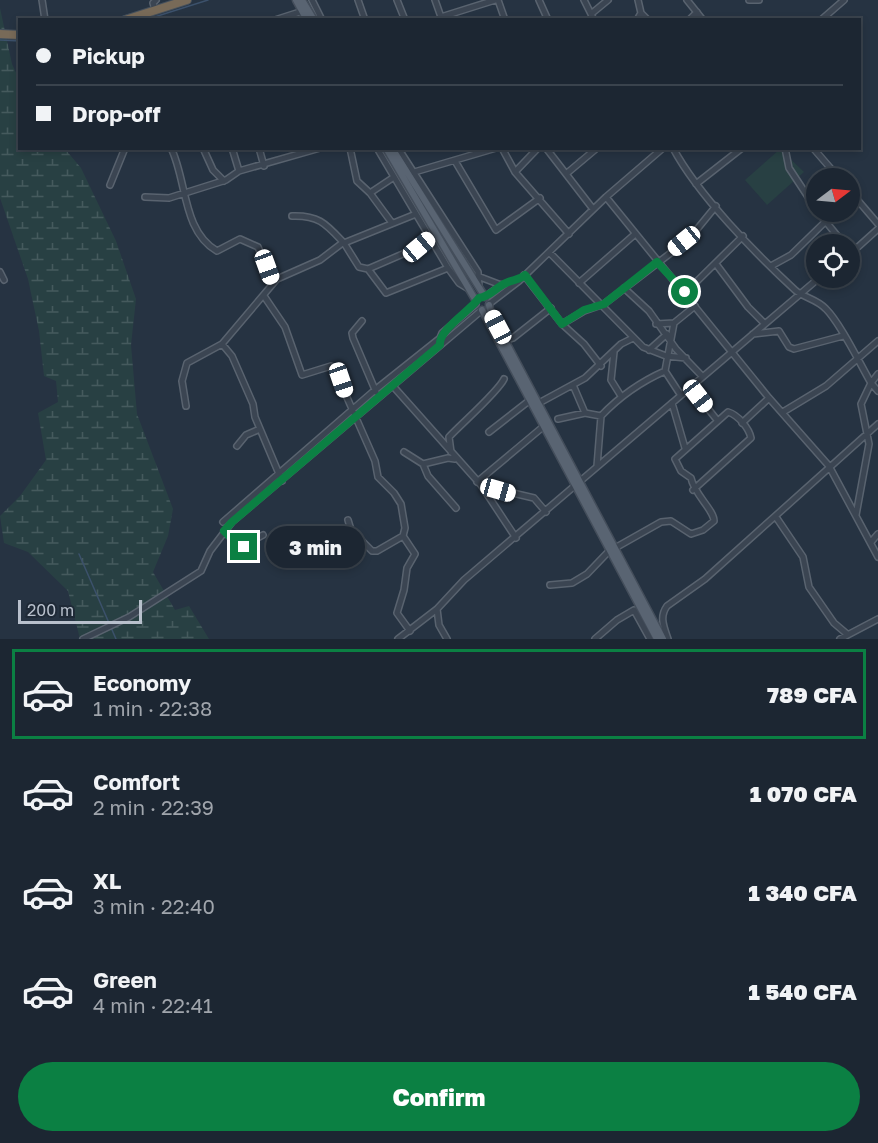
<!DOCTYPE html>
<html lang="en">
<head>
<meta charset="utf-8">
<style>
	body { margin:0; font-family:"Golos Text",sans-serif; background:#252e3a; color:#f1f3f6; height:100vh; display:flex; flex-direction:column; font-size:22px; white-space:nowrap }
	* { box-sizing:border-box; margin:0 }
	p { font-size:20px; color:#a0a5ac }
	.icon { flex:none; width:33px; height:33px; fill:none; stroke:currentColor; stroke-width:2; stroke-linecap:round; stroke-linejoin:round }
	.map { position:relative; height:639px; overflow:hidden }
	.details { display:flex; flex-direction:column; background:#1c2632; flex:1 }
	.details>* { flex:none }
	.hud { position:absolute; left:18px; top:18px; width:843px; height:132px; border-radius:0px; box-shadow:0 3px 9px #0003,0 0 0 2px #3a434d; display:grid; align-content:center; height:132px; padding:0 18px; background:#1c2632 }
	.needle { width:39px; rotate:74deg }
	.buttons { position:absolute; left:806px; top:168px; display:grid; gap:12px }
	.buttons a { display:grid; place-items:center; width:54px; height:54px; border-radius:50%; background:#1c2632; box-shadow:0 3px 9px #0003,0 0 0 2px #3a434d; font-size:30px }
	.scale { position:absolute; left:18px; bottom:15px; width:124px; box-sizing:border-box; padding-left:6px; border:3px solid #b8c0cc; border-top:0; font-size:16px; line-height:21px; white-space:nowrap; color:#b8c0cc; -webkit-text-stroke:4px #1f2a37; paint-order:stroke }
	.end { position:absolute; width:27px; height:27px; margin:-14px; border:8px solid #0b8043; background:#fff; box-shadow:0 0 0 3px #fff }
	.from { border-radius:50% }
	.bubble { position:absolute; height:42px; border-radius:21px; background:#1c2632; box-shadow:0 3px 9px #0003,0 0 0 2px #3a434d; font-size:20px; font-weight:800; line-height:42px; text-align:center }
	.car { position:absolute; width:18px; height:36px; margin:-18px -9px; border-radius:8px; box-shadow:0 0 4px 2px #0007; background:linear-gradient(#fff 24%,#345 0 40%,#fff 0 76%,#345 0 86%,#fff 0) }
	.hud b { display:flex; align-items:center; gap:21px; height:57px; font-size:22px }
	.hud b+b { border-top:2px solid #3a434d }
	.hud i { width:15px; height:15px; background:#f1f3f6 }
	ul { padding:10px 0 0; list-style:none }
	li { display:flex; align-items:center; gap:18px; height:90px; margin:0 12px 9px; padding:0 6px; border:3px solid transparent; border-radius:0px }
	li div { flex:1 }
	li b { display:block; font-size:22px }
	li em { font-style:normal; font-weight:800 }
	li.on { border-color:#0b8043 }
	li>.icon { width:54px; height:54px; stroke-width:1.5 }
	.cta { display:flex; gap:12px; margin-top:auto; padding:12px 18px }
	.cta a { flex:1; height:69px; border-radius:36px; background:#0b8043; color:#fff; font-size:24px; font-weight:800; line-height:69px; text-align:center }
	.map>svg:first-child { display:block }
	.wetland { fill:url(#wetland-marsh) }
	.garden { fill:#284043 }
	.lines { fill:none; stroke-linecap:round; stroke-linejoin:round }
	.stream { stroke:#3c516b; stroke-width:1.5 }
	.minor-casing { stroke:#59636f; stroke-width:8 }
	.major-casing { stroke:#444e5b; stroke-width:9 }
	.highway-casing { stroke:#45505c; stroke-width:10 }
	.minor { stroke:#3b4552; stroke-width:5 }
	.major { stroke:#596472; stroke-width:6 }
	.highway { stroke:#786a58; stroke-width:8 }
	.route { stroke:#0b8043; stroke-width:8 }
</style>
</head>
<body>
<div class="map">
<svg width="878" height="639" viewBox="0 0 878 639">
	<defs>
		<pattern id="wetland-marsh" width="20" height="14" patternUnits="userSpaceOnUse" patternTransform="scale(1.5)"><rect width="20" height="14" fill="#284043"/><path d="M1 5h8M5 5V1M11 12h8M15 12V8" fill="none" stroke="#455a5d"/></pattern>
	</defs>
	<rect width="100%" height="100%" fill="#263342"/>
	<path class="wetland" d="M0,8L12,64L19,79L20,148L65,149L81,168L116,241L136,299L131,345L137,414L173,509L168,536L153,572L175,610L189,606L209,639H80L68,591L28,552L4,543L0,516L20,496L46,460L38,413L58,402L56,381L44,376L39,331L28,279L0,198Z"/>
	<path class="garden" d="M780,149L804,172L767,205L745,180Z"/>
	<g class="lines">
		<path class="stream" d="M111,20L142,11
			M145,20L208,0
			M0,40L20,41
			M79,554L116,639"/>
		<g class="minor-casing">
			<path id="minor" d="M42,0L45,20
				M312,0L322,20
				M358,0L365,20
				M397,0L405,20
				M435,0L441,17L495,0
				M498,0L505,20
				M539,0L548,20
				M584,0L594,20
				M687,0L703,20
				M749,0H759
				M155,10L153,3L156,0
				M641,13L648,20
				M591,14L608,0
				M275,20L303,11
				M637,20L641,13L638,0
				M689,20L697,12
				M821,20L844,0
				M171,148C187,180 182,231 217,251L240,239L258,247L273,283
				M203,148L213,170L224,181
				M232,148L239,171
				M259,148L264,166
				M350,148L357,181L370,193
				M377,148L448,268L459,283L469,289
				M398,148L478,272L479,287
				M502,148L515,172L569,234
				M546,148L593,209
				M673,148C698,195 756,254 795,290C804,298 817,299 826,309C841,324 860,364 871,383L861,404L869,444L856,515
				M785,148L789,168L816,209
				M813,148L839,178
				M455,161L496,230L540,198
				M515,172L538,148
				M411,173L496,148
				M566,174L597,148
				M696,184L742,148
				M110,185L125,148
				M849,190L878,224
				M145,197L169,198L226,180L239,171L320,148
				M606,197L769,398L829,466L878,557
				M818,212L844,244
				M292,216C319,215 326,224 344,243L416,214
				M392,223L370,193L394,177
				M549,252L643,347L666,356L686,358
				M849,255L878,229
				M716,264L748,307L764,323
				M771,266L791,255L826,221
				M368,269L419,247L430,237
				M0,272L4,280
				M524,275L562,324L584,344L601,366
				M480,277L501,285
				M579,283L634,235
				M624,288L649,311L676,349L702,376
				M685,293L743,236
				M264,296L285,327L302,375L331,366L334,368L375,461L378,477L394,493L401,504L405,528L403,536L415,554L407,568L404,590L397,613L410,631
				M485,297L501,285L517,281
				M489,304L519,281L606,197L663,148
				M362,321L352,333L353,338L376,392
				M674,323L665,371L680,394
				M562,324L584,311L604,304L689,239L716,206
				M656,324L674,323L695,306
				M753,334L779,331L789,347L794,349L843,336
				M439,340L442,333L476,304
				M504,341L513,338L551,308
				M222,344L232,356L253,404L255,417L282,481
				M649,350L667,334
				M614,352L611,380L621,396
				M878,374L871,383L878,391
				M392,385L481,485L516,538
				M573,385L585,413
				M690,386L717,420
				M539,403L585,378L621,344L633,338
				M672,403L685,448
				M186,406L182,381L187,363L222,344L277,279L320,260L341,244L344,243L359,267L368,269L386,293L448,268
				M783,412L826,386L878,341
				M558,419L585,413L601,416
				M742,423L769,398
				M489,432L530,400
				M237,446L246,435L260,429
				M404,452L423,464L448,458L455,459
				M451,452L449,437C461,424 498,392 504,379
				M423,464L428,476L456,508
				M597,466L601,416C620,396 640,382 665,371
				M477,482L544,426
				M483,486L534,498L546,512
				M776,517L803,557L809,587L834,623L847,634
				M348,520L351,530L372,551H377L403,536
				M223,522L375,390L439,339
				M224,531L240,547L263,535
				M871,542L878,534
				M615,548L661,522L671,521L691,534L703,530L714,521C714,510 694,494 691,478L681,471L675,459L728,412C738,415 749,428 751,438L693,490
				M550,585L572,583L587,574L610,550
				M437,609L439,625L447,639
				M83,639L129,617L201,571L210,551L232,522L482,310
				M398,639L437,609L464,580L819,278
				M595,639L617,620L634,610L650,639
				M668,639C664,627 659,617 667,606L705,579L878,424
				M840,639L878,619"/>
		</g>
		<g class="major-casing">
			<path id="major" d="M296,0L307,20
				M302,0L314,20
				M386,148L476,301
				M392,148L485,297
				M489,305L491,314L663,639
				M482,310L657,639"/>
		</g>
		<g class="highway-casing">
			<path id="highway" d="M125,20L187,0
				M0,34L20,35"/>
		</g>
		<use href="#minor" class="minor"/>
		<use href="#major" class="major"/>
		<use href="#highway" class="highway"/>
	</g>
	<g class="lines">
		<path class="route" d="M244,547H240L224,531L232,522L440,345C438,330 470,311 479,298C491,296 495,288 506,283C513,279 518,281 525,275L562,324L584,310L604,304L657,262L685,292"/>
	</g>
</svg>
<div class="buttons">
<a><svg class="needle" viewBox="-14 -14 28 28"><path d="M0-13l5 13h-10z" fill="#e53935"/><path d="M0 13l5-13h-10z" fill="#a0a5ac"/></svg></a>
<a><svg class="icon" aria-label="locate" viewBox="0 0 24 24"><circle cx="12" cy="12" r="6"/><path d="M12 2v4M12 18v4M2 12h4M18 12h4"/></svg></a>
</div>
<div class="scale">200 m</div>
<i class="end from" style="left:685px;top:292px"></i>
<i class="end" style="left:244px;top:547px"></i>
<div class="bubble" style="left:266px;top:526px;width:99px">3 min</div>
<i class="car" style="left:684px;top:241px;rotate:231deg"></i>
<i class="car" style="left:419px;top:247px;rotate:50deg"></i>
<i class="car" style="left:267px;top:267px;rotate:160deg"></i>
<i class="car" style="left:498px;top:327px;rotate:332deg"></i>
<i class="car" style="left:341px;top:380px;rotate:161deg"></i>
<i class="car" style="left:698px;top:396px;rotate:142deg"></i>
<i class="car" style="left:498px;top:490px;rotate:106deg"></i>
<div class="hud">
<b><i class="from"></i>Pickup</b>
<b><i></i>Drop-off</b>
</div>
</div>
<section class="details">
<ul>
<li class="on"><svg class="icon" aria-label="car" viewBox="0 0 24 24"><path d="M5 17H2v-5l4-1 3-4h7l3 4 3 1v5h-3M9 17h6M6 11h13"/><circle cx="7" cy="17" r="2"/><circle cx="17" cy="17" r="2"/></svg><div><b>Economy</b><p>1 min · 22:38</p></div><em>789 CFA</em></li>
<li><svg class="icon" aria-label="car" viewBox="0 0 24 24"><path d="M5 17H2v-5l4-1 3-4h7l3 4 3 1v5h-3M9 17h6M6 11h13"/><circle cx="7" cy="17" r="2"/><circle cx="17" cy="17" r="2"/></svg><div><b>Comfort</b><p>2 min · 22:39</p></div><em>1 070 CFA</em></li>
<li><svg class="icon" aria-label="car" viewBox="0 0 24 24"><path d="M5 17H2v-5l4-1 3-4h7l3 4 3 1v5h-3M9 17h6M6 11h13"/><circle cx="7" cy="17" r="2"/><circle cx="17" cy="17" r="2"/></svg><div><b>XL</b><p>3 min · 22:40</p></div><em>1 340 CFA</em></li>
<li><svg class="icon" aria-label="car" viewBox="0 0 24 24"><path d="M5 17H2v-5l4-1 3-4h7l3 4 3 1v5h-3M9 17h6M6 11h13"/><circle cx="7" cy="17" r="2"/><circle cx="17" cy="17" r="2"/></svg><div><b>Green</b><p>4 min · 22:41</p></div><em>1 540 CFA</em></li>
</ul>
<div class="cta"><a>Confirm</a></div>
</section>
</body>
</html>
